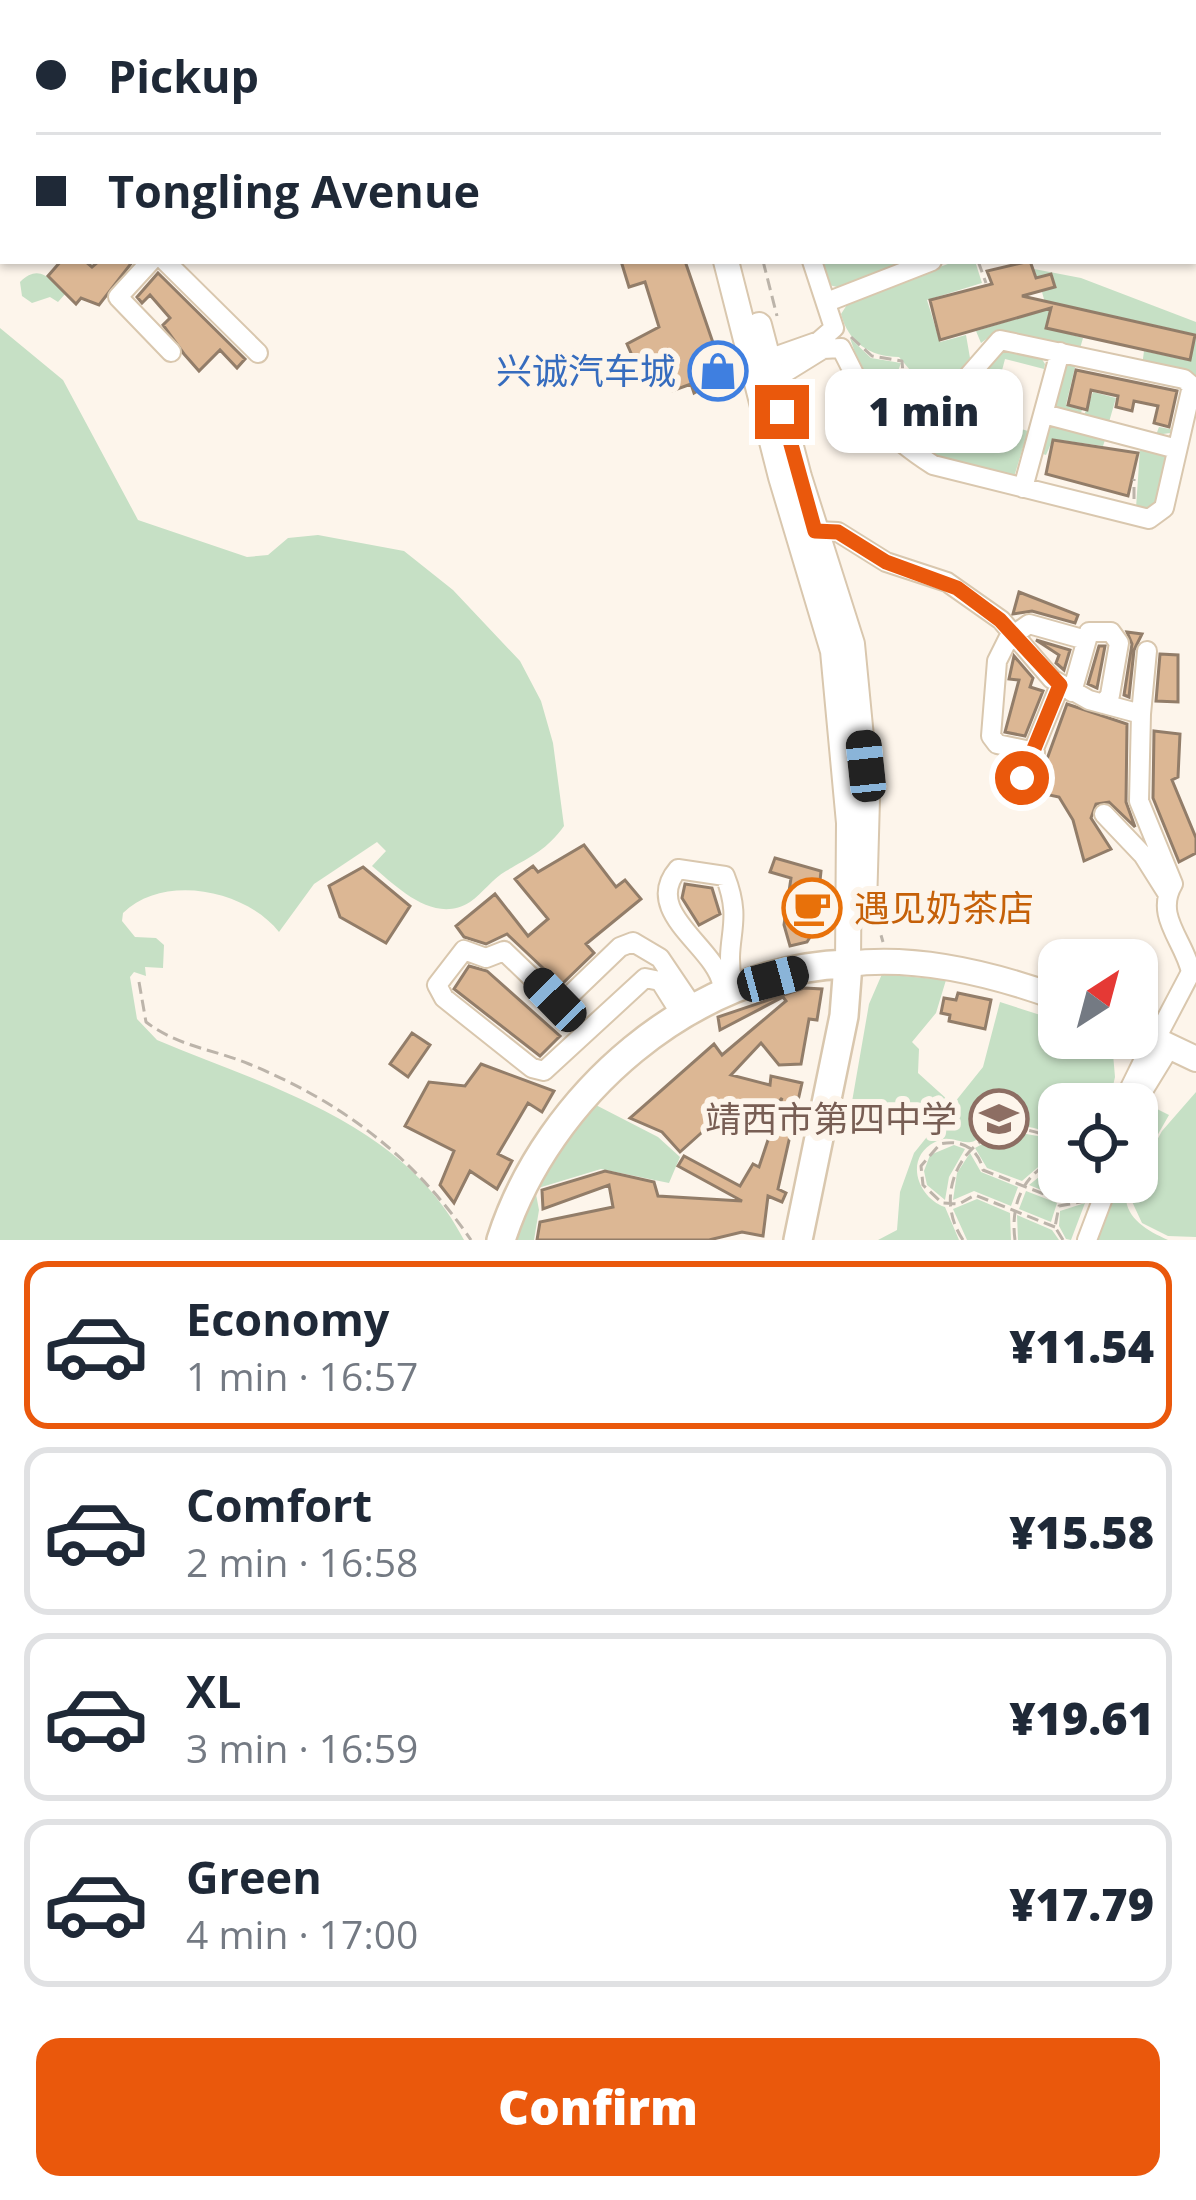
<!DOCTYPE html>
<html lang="en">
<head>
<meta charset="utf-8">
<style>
	body { margin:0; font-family:"Open Sans","Noto Sans SC",sans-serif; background:#f6f6f7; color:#1f2937; height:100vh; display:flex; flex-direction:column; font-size:45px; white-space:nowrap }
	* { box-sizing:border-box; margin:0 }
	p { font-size:39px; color:#747a83 }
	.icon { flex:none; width:66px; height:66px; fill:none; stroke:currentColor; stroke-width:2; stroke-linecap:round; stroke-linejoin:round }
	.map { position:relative; height:1240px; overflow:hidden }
	.sheet { display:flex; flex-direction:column; background:#fff; flex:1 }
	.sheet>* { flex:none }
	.banner { position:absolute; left:0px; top:0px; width:1197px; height:264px; box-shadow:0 3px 9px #0004; display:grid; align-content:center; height:264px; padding:0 36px; background:#fff }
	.needle { width:78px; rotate:36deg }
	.buttons { position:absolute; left:1038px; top:939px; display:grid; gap:24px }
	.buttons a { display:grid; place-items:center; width:120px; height:120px; border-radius:24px; background:#fff; box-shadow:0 3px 9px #0004; font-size:60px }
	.end { position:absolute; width:54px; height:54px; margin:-27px; border:15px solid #ea580c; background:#fff; box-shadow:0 0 0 6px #fff }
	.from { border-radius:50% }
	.bubble { position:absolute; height:84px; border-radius:24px; background:#fff; box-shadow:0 3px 9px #0004; font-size:39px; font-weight:800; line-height:84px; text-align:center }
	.car { position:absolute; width:36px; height:72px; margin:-36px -18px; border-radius:15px; box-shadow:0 0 9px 3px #0007; background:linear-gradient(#222 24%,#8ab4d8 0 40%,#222 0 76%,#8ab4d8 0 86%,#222 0) }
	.banner b { display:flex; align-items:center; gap:42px; height:114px; font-size:45px }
	.banner b+b { border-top:3px solid #e0e1e3 }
	.banner i { width:30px; height:30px; background:#1f2937 }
	ul { padding:21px 0 0; list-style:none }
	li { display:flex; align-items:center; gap:36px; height:168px; margin:0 24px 18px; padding:0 12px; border:6px solid #e0e1e3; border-radius:24px }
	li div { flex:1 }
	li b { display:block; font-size:45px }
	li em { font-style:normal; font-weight:800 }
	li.on { border-color:#ea580c }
	li>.icon { width:108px; height:108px; stroke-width:1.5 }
	.action { display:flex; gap:24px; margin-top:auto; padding:24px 36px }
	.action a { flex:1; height:138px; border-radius:24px; background:#ea580c; color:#fff; font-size:48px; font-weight:800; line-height:138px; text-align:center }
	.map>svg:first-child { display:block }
	.green { fill:#c6e0c5 }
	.building { fill:#dcb794; stroke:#927d69; stroke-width:3 }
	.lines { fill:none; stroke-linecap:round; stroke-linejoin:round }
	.minor-casing { stroke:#d9c7ae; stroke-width:22 }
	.major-casing { stroke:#d9c7ae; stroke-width:28 }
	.highway-casing { stroke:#d9c7ae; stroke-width:32 }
	.path { stroke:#bcb4aa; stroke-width:3; stroke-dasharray:12 6; stroke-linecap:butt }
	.minor { stroke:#fff; stroke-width:18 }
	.major { stroke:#fff; stroke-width:24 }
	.highway { stroke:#fff; stroke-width:27 }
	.route { stroke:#ea580c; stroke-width:15 }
	.labels { text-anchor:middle; stroke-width:12; stroke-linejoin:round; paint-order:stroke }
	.shop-label { font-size:36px; fill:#366cbe; stroke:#fdf5eb; text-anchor:end }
	.food-label { font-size:36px; fill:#c56008; stroke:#fdf5eb; text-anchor:start }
	.education-label { font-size:36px; fill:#785e54; stroke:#fdf5eb; text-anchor:end }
</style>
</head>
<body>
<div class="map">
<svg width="1196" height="1240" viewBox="0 0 1196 1240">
	<rect width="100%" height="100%" fill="#fdf5eb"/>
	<path class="green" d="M819,261H913L841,288L829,285Z
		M956,261H975L982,283L927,300L940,342L966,335L970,358L950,382L915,376L899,357C870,357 848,342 841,314L850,300Z
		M79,264H92L58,302L50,297L32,303L22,296L20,282C33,270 41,271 54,282Z
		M1034,269L1081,278L1196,322V378L1142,366L1144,351L1190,361L1195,334L1052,302L1046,328L1083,338L1079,352L996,332L981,343L976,331L1047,310L1042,292L1056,287L1052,274L1037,277Z
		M0,328L63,380L138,520L247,557L268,555L288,538L318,535L404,551L453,590L520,661L541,701L553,743L564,826C547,850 530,857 506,871C492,879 483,893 470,902C434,925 397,887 372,866L386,851L377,842L314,884L279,932C246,890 164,873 123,913L122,921L135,937L156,938L164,945L163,968L145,967L146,976L134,972L130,977L137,1019L157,1040C269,1087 404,1123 464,1240H0Z
		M850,338L871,358L901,363L888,398L912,422L894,424L872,403Z
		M1012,350L1040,356L1045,364L1044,369L1005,359L989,420L1028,431L1014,477L936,458L929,439L933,428L1001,352Z
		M1076,359L1182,383L1187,389L1177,432L1156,435L1159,427L1175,430L1184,388L1076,363L1066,405L1082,410L1079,418L1058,414L1052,405L1061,369Z
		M905,373L948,384L916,419L902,411L891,395Z
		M1093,392L1116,398L1109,422L1083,418Z
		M1051,423L1107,434L1103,446L1053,439L1046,455L1040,453Z
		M1110,440L1168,452L1154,510L1136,508L1140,449Z
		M882,974L946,980L936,1013L912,1042L919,1049L918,1073L949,1101H935L913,1128L905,1129L849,1119L869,1004Z
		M1000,1002L1059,1021V1038L1112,1042L1115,1077L1109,1104H1059V1140C1038,1124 1012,1123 987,1132C981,1135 977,1141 971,1142C959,1144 949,1134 935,1142C903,1158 918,1198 945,1207L959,1240H878L897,1230L900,1192L914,1153L983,1067Z
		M1196,1092V1237L1168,1236L1142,1223L1128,1193L1162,1131Z
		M590,1102L658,1137L680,1157L669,1183L601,1169L535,1189L539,1210L534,1240H508L516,1217Z
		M1153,1107L1169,1115L1137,1171V1136Z
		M1021,1133L1043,1137L1059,1149L1022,1181L987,1168L975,1148L997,1136Z
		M954,1145L965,1149L949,1177L945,1200L927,1185L924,1171L930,1155Z
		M970,1153L981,1172L1018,1187L1011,1206L974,1191L953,1200L957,1173Z
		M1059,1161V1182H1094L1089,1197L1064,1199L1029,1185Z
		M1116,1182H1129C1117,1213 1143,1229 1168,1240H1094Z
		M1026,1191L1057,1203L1051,1222L1019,1209Z
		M977,1199L1010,1213L1011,1240H967L953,1209Z
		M1085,1203L1071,1240L1066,1239L1059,1226L1060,1211Z
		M1017,1215L1052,1230L1059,1240H1018Z"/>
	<path class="building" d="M61,261H85L92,267L99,261H133L99,305L81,298L76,304L48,276Z
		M621,261H685L722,369L701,389L694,393L691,384L672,391L655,360L638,369L627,344L659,327L645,282L629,287Z
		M1030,261L1036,278L1051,274L1055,287L1022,296L1195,335L1190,360L1046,328L1051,308L940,340L930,300L992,284L987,271Z
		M158,273L245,359L237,368L220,350L199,371L184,354L163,325L170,318L150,295L142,303L137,297Z
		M1076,370L1177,391L1169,427L1154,423L1158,406L1134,401L1132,411L1116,407L1118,396L1091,390L1087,410L1068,405Z
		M1053,440L1138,453L1128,496L1046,474Z
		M1019,592L1078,615L1075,623L1032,611L1013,614Z
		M1127,632L1142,634L1134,650L1129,697L1124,695L1132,644Z
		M1036,640L1070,650L1064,670L1056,663L1059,655Z
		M1099,646H1105L1097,688L1088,684Z
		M1160,654L1178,655V702L1156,701Z
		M1014,656L1033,678L1030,687L1043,691L1025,736L1005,732L1019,680L1009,679Z
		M1067,704L1127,724L1126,802L1135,827L1109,802L1096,804L1091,818L1111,849L1084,861L1073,820L1059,797L1035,792Z
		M1154,731L1180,734L1178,777L1172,780L1196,838V853L1179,862L1153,798Z
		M584,845L616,887L625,880L641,899L586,944L594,953L561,985L507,934L486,944L464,937L456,926L495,894L528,936L548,919L515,879L533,866L538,872Z
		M775,858L821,871L815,929L807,942L790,946L784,925L791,878L770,872Z
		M363,867L410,906L386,943L340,917L329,886Z
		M685,884L712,888L720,914L699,925L682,898Z
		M469,966L487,971L560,1036L540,1056L454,989Z
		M804,988L822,989L817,1020L809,1019L801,1064L779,1065L761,1043L731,1075L770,1085L771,1076L802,1083L778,1189L786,1193L782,1202L768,1196L763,1236L742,1232L709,1240H537L540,1222L613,1207L609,1185L543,1209L542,1190L605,1171L654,1182L658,1196L742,1201L678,1166L684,1156L740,1186L753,1164L759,1167L782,1098L752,1133L729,1108L680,1152L662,1132L630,1118L714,1044L722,1055L786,1001L783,997L720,1030L718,1017Z
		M958,993L991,1000L985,1029L949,1021L950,1015L941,1013L944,998L956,1000Z
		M412,1033L430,1045L408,1077L390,1064Z
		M481,1064L554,1091L542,1112L528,1103L498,1154L512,1161L497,1189L470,1171L454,1203L440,1185L454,1151L405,1126L429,1082L465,1086Z"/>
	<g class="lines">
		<g class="minor-casing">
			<path id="minor" d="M299,0L301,3
				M401,0H420
				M463,0L465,3
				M921,0V3
				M25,3L34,0
				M71,3V0
				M381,3L384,0
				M0,12L3,11
				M1194,28L1196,29
				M0,59L3,71
				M0,138L3,136
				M0,232L3,230
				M151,261L118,297L171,352
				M165,261L258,353
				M827,302L932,261
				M768,359L819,341L834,328L812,261
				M773,380L823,349L841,348C873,409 871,425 933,465L1149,519L1164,508L1192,386L1184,379L1000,340L907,446
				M1044,414L1177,449
				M1023,488L1060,352
				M815,531L838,532L886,562L947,582L1001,620L1052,679L1089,700L1141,714L1139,801L1173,884C1154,916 1184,940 1191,972L1160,1031
				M1072,692L1089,632H1111L1119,643L1110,695L1104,704
				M1141,714L1147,651
				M1035,752L997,744L991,736L997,661L1008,639L1029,624L1086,640
				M1022,778L1060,685
				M1104,814L1143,855L1167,893
				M722,984C715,946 641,912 678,869L725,876C744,924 724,937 732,980
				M677,1008L660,981L645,978L544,1071L532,1068L444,998L437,985L464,950L486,958L504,951L555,1000L567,998L620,947L633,942L660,958L689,1001
				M1122,1104L1154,1039
				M1135,1104L1170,1047
				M1087,1240L1109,1182"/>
		</g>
		<g class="major-casing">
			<path id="major" d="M657,0L658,3
				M675,0L676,3
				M726,261L781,477L833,651L849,823L848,964C917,955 993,974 1059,998
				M759,325L799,477L852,644L867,799L864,906
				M1137,1031L1196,1059"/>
		</g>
		<g class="highway-casing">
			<path id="highway" d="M501,1240C547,1096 692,968 848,964L844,1016L798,1240"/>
		</g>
		<path class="path" d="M763,261L777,316
			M978,261L986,283
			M851,337L872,356L902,361L903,374L890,397L912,420
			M907,373L944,379
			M1134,499V479
			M876,918L883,942
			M139,982L146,1022C179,1047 213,1049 249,1064C342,1102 414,1157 471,1240
			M1055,1227L975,1195L959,1204L942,1203L923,1185L921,1166L940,1144C962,1139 978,1148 983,1170L1064,1202
			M963,1240C920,1176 995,1096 1059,1144
			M1015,1240C1010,1203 1024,1172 1059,1158
			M1063,1240L1055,1227L1059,1206L1086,1201"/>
		<use href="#minor" class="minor"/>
		<use href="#major" class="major"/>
		<use href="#highway" class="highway"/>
	</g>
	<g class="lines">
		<path class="route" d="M782,412L815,531L838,532L886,562L957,588L1000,620L1060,685L1022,778"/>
	</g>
	<defs>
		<g id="shop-ring" transform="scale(3)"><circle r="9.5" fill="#fdf5eb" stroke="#3f7fe0" stroke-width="1.5"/><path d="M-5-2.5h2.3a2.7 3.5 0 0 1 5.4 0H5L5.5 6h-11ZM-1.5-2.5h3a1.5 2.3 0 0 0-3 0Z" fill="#3f7fe0"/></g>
		<g id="cafe-ring" transform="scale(3)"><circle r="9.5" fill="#fdf5eb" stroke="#e8710a" stroke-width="1.5"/><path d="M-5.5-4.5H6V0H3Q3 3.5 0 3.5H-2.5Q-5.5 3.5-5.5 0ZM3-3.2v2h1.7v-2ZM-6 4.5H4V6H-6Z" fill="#e8710a"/></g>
		<g id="school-ring" transform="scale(3)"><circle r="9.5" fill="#fdf5eb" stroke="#8d6e63" stroke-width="1.5"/><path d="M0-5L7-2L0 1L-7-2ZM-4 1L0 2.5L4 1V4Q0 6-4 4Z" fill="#8d6e63"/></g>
	</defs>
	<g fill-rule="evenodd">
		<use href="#shop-ring" x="718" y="371"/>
		<use href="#cafe-ring" x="812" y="908"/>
		<use href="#school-ring" x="999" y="1119"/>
	</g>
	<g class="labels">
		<g class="shop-label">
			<text x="676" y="384">兴诚汽车城</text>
		</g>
		<g class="food-label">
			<text x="854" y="921">遇见奶茶店</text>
		</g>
		<g class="education-label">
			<text x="957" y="1132">靖西市第四中学</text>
		</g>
	</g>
</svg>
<div class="buttons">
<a><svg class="needle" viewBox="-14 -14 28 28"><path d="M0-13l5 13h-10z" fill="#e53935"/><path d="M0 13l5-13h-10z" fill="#747a83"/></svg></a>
<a><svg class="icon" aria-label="locate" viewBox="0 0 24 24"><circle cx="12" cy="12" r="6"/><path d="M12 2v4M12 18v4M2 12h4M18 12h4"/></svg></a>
</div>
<i class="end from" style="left:1022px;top:778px"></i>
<i class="end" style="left:782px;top:412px"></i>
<div class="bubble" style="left:825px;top:369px;width:198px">1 min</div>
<i class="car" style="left:866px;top:766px;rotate:354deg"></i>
<i class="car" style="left:773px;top:979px;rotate:75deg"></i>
<i class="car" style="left:555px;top:1000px;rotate:316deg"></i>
<div class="banner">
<b><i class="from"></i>Pickup</b>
<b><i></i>Tongling Avenue</b>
</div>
</div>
<section class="sheet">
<ul>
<li class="on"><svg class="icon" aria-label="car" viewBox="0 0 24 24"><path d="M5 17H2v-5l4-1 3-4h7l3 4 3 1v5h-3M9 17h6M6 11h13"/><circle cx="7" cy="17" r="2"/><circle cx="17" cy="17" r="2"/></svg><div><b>Economy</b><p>1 min · 16:57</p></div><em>¥11.54</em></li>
<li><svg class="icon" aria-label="car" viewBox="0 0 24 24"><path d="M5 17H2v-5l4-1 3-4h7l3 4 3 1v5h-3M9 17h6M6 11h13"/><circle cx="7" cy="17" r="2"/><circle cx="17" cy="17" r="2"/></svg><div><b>Comfort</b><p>2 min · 16:58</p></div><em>¥15.58</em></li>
<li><svg class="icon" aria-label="car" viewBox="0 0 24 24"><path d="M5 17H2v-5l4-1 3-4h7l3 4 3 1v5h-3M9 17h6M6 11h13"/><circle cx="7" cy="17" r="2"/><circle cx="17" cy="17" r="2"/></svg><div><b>XL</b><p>3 min · 16:59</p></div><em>¥19.61</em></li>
<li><svg class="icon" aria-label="car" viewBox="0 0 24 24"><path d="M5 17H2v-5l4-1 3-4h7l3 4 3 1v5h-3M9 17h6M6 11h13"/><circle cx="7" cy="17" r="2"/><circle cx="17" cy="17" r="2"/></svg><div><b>Green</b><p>4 min · 17:00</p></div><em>¥17.79</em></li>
</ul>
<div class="action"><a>Confirm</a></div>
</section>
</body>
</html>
